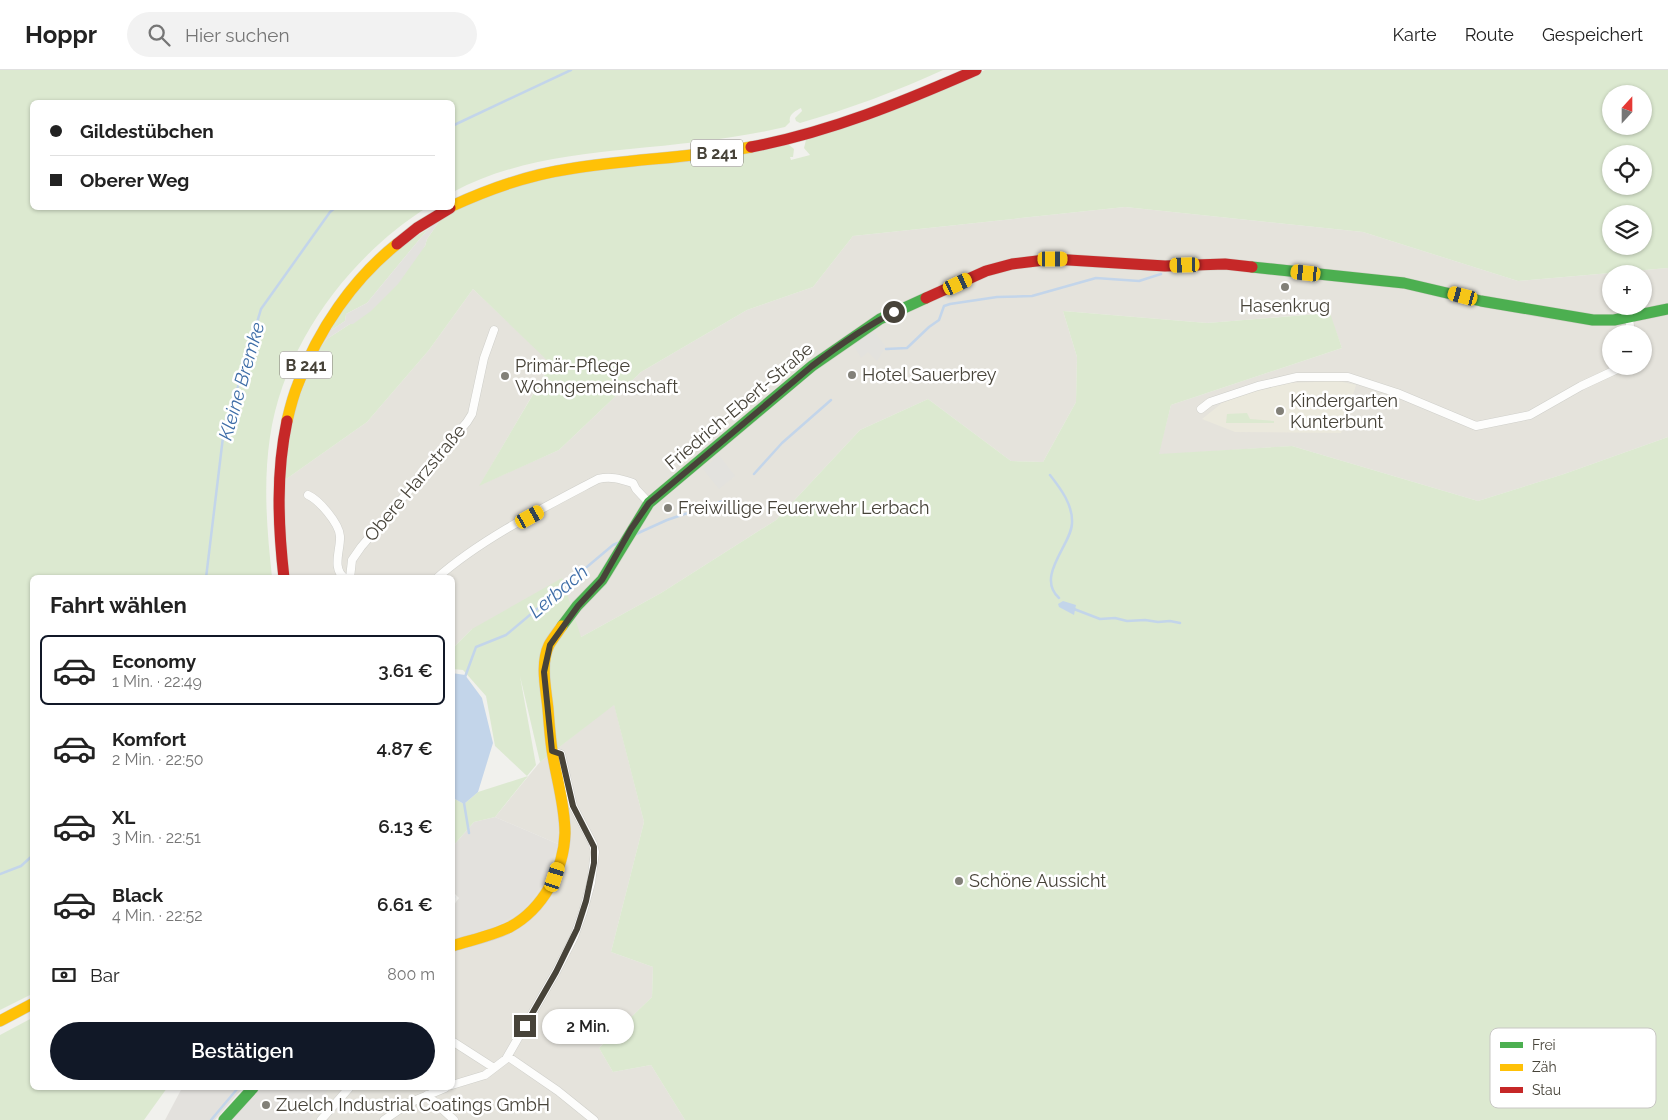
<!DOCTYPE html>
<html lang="de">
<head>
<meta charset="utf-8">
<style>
	body { margin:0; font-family:Raleway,sans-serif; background:#f2f2f2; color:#222; height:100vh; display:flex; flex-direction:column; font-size:19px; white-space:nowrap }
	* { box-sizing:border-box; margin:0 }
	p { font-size:16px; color:#767676 }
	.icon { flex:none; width:28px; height:28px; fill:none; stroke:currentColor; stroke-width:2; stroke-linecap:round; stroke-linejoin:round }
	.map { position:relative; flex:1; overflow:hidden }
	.sheet { position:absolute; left:30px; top:505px; width:425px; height:515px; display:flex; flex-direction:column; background:#fff; border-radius:8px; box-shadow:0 1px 4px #0004 }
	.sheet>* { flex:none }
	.banner { position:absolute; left:30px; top:30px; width:425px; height:110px; border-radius:8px; box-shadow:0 1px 4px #0004; display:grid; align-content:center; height:110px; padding:0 20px; background:#fff }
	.needle { width:32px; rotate:21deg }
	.tools { position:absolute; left:1602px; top:15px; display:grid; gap:10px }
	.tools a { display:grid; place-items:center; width:50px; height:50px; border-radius:50%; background:#fff; box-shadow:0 1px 4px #0004; font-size:25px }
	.end { position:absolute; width:22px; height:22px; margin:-11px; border:6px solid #474339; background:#fff; box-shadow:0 0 0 2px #fff }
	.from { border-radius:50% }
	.bubble { position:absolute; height:35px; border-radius:18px; background:#fff; box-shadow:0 1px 4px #0004; font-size:16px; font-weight:600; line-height:35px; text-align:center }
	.car { position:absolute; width:15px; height:30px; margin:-15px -8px; border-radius:6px; box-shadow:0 0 4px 1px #0007; background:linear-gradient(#f5c518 24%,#345 0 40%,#f5c518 0 76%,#345 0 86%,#f5c518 0) }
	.banner b { display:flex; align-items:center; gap:18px; height:48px; font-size:19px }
	.banner b+b { border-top:1px solid #e0e0e0 }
	.banner i { width:12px; height:12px; background:#222 }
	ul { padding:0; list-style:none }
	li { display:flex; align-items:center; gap:15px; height:70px; margin:0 10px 8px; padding:0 10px; border:2px solid transparent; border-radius:8px }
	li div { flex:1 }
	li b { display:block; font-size:19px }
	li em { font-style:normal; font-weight:600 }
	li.on { border-color:#111827 }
	li>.icon { width:45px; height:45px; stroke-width:1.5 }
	h2 { padding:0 20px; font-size:22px; line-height:60px }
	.pay { display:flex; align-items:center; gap:12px; height:55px; padding:0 20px; font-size:19px }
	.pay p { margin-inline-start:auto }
	.cta { display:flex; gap:10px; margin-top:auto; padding:10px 20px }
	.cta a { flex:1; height:58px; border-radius:30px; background:#111827; color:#fff; font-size:20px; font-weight:600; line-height:58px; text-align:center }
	header { display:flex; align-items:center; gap:30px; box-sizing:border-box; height:70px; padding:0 25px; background:#fff; border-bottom:1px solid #e0e0e0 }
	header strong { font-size:24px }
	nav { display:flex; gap:28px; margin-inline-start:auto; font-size:18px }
	.search { width:350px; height:45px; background:#f2f2f2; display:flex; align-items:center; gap:12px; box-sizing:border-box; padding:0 18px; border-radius:28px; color:#767676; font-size:19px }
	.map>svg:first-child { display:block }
	.residential { fill:#e5e3dc; fill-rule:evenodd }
	.industrial { fill:#e3e1dd }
	.education { fill:#ebe9dd }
	.green { fill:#dce9d0; fill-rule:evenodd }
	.parking { fill:#e3e2de }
	.water { fill:#c3d5ea }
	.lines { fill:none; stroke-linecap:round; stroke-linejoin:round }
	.stream { stroke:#c3d5ea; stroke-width:2.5 }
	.street-casing { stroke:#cfcfca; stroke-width:9 }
	.fast-casing { stroke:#d0cec5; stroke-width:12 }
	.slow-casing { stroke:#d0cec5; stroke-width:12 }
	.jam-casing { stroke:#d0cec5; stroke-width:12 }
	.street { stroke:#fdfdfc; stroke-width:8 }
	.fast { stroke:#4caf50; stroke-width:11 }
	.slow { stroke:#ffc107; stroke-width:11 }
	.jam { stroke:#c62828; stroke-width:11 }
	.route { stroke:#474339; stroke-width:6 }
	.poi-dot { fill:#828078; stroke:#fff; stroke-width:2 }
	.labels { text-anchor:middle; stroke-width:5; stroke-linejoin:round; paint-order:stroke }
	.shield { fill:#fff; stroke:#7e7b74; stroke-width:1 }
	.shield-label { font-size:16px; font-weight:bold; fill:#474339 }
	.poi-label { font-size:18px; fill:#474339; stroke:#fff; text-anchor:start }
	.street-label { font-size:18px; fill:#474339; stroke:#fff }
	.water-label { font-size:19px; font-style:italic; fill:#3e6da7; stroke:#fff }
	.key { fill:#fff; stroke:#c8c7c4; stroke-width:1 }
	.key-label { font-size:14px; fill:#474339 }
</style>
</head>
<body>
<header>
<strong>Hoppr</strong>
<div class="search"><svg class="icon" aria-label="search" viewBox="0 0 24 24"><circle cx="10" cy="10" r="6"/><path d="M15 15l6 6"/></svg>Hier suchen</div>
<nav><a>Karte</a><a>Route</a><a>Gespeichert</a></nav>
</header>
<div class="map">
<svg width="1668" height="1050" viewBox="0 0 1668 1050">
	<rect width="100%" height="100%" fill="#f1f1ed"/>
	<path class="residential" d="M1125,137L1363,162L1518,211L1668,198V367L1564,404L1478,431L1292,376L1158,385L1171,335L1342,278L1329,243L1207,253L1063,241L1077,287L1076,332L1043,392L1011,391L928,329L860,360L776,450L661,523L581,567L472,559L453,578L452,508L288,507L282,412L367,352L429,280L473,219L551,293L480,415L559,380L641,302L747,240L813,217L853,166ZM1611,204H1644V236H1611ZM1611,264H1644V296H1611Z
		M614,634L644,752L611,882L653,897L652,927L599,978L613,1002L651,995L685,1050H309L328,1018H452L453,870L493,858L558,774L495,747L540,692Z"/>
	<path class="industrial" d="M495,747L558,774L547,809L523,840L493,858L453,870V836L459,828L453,822V776L474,752Z
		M182,1018H243L215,1050H165Z
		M258,1018H329L310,1050H229Z"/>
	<path class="education" d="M1338,311L1356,315L1341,363L1235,362L1202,349L1222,333L1254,320L1289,313Z"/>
	<path class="green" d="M0,0H943C897,21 849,39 800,53L796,51L795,48L802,41L801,38C795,41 788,45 790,52L785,57C734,69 682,74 630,79C569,85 507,93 453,122L452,32H32V138H426C348,188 284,274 270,367C263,414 267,461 272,507L32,508V924L0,940Z
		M985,0H1668V198L1518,211L1363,162L1125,137L853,166L813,217L747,240L641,302L559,380L479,416L551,294L473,219L429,280L367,352L282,412L291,349L317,281L327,269L350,254L425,176L427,169L443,146L466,134L548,106L788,74L794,79L793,87H790L791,90L810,85L804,78L806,70L910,33ZM1611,24H1644V56H1611ZM1611,84H1644V116H1611ZM1611,144H1644V176H1611Z
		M428,159L367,233L346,244L345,251L330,261C337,250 343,238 350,228C369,202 400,175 428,159Z
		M1063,241L1207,253L1330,243L1342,278L1171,335L1159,384L1292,376L1478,431L1564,404L1668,367V1050H685L651,995L613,1002L599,978L652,927L653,897L611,882L644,752L614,635L540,692L520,606L536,695L527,706L495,676L486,626L463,600L453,599V578L472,559L562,508L581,567L661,523L776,450L860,360L928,329L1011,391L1043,392L1076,332L1077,287Z
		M1247,343L1250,349L1274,351V353H1226L1227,344Z
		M528,706L495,747L474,752L453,776V728L464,734L478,722Z
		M32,948V1018H167L144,1050H0V965Z"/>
	<path class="parking" d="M443,146L427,169L425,176L398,214L371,241L353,254H350L327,269L317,281L330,261L345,251L346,244L367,233L428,159Z
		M873,260L886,277L877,291L868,282L861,288L852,273Z
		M719,385L735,406L719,419L703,399Z"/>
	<path class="water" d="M1063,531L1076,535L1074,545L1059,537L1058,534Z
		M452,603L465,605L482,628L493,673L478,722L464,734L453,728Z"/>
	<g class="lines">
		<path class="stream" d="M452,56L571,0
			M886,279L907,278L929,257L939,250L944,236L950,234L997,227L1032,226L1096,208L1139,211L1161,204
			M754,404L782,373L831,330
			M1050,405C1061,419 1073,435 1072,453C1072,474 1035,506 1059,528
			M636,464L667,450L723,431
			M206,508L223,367L261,239L330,142L335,138
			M1074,539L1100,549L1115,548L1127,551L1145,550L1158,552L1170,551L1180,553
			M465,607L476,577L506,565L613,475L620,472
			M464,733L469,763
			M0,804L21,796L32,786
			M452,828L454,827
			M211,1050L238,1018"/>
		<g class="street-casing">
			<path id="street" d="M1629,248L1631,264
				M1201,339L1210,332L1258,316L1297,307H1348L1397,323L1476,356L1530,345L1581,316L1624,296
				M308,425C319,430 339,453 340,466C341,479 331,499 345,508
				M350,508L352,490L361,477L467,352L472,344L484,288L494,260
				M437,508C481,469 545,437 598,409C611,406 620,409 633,413L636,419L649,433
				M452,971L494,998
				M510,988L558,1021L594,1050
				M452,1015L485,1005L506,989L556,902L574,867L583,842L591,813L595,782L593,774L573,736L561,684L552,681
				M427,1025L454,1050
				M321,1050L349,1018
				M384,1050L409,1033L445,1018"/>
		</g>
		<g class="fast-casing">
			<path id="fast" d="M1252,197L1404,213L1481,231L1593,250H1614L1668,239
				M562,556L577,536L602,510L649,433L812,296L880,249L926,228
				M224,1050L253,1018"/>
		</g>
		<g class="slow-casing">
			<path id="slow" d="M452,136C489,119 528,105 569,99C629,89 691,88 751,77
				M287,351C290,338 293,326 298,314C318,260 353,209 397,174
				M452,876C471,870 492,866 510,857C543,839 564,800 565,763C565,735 556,707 552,680C550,666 549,652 548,639C546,619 540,594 549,575C553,568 558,562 562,556
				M0,951L32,934"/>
		</g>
		<g class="jam-casing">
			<path id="jam" d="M751,77C830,62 903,32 976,0
				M397,174L417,158L450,138
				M926,228L986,201L1012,194L1053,189L1165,196L1225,194L1252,197
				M284,508C278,455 276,403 287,351"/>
		</g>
		<use href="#street" class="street"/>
		<use href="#fast" class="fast"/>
		<use href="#slow" class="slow"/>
		<use href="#jam" class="jam"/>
	</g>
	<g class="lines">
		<path class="route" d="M525,956L556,902L577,859L586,831L594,793V777L573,736L561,684L552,681L544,602L550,575L578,536L602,510L631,459L649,433L812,296C838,276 865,257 894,242"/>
	</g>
	<g class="poi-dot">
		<circle cx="1285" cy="217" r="5"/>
		<circle cx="852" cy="305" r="5"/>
		<circle cx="505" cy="306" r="5"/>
		<circle cx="1280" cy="341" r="5"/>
		<circle cx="668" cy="438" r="5"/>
		<circle cx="959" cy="811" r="5"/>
		<circle cx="266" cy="1035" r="5"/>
	</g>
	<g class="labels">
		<g class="shield">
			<rect x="691" y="69.5" width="52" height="27" rx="4"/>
			<rect x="280" y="281.5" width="52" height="27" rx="4"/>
		</g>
		<g class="shield-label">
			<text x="717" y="89">B 241</text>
			<text x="306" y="301">B 241</text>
		</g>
		<g class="poi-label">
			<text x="1285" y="242" text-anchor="middle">Hasenkrug</text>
			<text x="515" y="302">Primär-Pflege<tspan x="515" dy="21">Wohngemeinschaft</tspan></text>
			<text x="862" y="311">Hotel Sauerbrey</text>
			<text x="1290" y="337">Kindergarten<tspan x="1290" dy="21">Kunterbunt</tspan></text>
			<text x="678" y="444">Freiwillige Feuerwehr Lerbach</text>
			<text x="969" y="817">Schöne Aussicht</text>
			<text x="276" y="1041">Zuelch Industrial Coatings GmbH</text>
		</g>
		<g class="street-label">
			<text transform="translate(739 336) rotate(-40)" y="6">Friedrich-Ebert-Straße</text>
			<text transform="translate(415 413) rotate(-50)" y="6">Obere Harzstraße</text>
		</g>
		<g class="water-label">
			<text transform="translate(241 311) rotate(-74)" y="7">Kleine Bremke</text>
			<text transform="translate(558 521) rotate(-40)" y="7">Lerbach</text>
		</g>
	</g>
	<rect x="1490" y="958" width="166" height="80" rx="8" class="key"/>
	<rect x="1500" y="972" width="23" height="6" fill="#4caf50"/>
	<rect x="1500" y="994" width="23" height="7" fill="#ffc107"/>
	<rect x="1500" y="1017" width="23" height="6" fill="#c62828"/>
	<g class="key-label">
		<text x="1532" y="980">Frei</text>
		<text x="1532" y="1002">Zäh</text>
		<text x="1532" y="1025">Stau</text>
	</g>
</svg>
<div class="tools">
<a><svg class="needle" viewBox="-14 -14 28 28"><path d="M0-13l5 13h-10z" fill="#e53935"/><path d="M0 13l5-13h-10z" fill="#767676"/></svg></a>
<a><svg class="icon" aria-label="locate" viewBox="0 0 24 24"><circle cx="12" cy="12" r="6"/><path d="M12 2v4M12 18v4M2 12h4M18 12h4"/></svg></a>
<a><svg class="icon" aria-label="layers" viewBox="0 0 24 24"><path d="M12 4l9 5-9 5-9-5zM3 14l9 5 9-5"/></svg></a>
<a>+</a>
<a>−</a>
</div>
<i class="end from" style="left:894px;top:242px"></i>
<i class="end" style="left:525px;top:956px"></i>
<div class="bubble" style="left:542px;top:939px;width:92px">2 Min.</div>
<i class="car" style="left:1053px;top:189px;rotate:90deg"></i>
<i class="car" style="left:1185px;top:195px;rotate:268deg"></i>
<i class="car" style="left:1306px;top:203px;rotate:276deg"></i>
<i class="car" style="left:958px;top:214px;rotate:65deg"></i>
<i class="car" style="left:1463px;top:226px;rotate:285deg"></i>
<i class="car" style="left:530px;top:447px;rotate:61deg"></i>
<i class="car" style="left:555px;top:807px;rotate:18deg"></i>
<div class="banner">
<b><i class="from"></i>Gildestübchen</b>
<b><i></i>Oberer Weg</b>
</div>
<section class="sheet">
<h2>Fahrt wählen</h2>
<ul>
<li class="on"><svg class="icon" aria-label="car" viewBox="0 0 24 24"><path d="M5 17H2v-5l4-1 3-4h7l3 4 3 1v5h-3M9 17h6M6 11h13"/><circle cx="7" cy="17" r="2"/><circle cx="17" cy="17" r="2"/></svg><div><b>Economy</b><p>1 Min. · 22:49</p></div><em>3.61 €</em></li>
<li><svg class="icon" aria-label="car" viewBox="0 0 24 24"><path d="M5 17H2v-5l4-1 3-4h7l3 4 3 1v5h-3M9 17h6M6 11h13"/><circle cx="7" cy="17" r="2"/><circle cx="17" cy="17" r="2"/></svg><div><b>Komfort</b><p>2 Min. · 22:50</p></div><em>4.87 €</em></li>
<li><svg class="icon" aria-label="car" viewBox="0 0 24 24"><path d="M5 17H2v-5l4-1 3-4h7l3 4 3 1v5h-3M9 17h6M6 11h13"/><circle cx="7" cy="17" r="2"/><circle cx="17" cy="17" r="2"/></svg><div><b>XL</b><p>3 Min. · 22:51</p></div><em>6.13 €</em></li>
<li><svg class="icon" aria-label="car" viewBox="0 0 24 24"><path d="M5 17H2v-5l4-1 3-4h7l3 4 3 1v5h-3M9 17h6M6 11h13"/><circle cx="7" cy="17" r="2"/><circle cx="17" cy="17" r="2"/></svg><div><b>Black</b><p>4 Min. · 22:52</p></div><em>6.61 €</em></li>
</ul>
<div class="pay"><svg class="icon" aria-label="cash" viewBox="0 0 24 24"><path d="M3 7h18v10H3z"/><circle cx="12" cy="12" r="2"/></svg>Bar<p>800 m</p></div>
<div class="cta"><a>Bestätigen</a></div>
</section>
</div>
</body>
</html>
